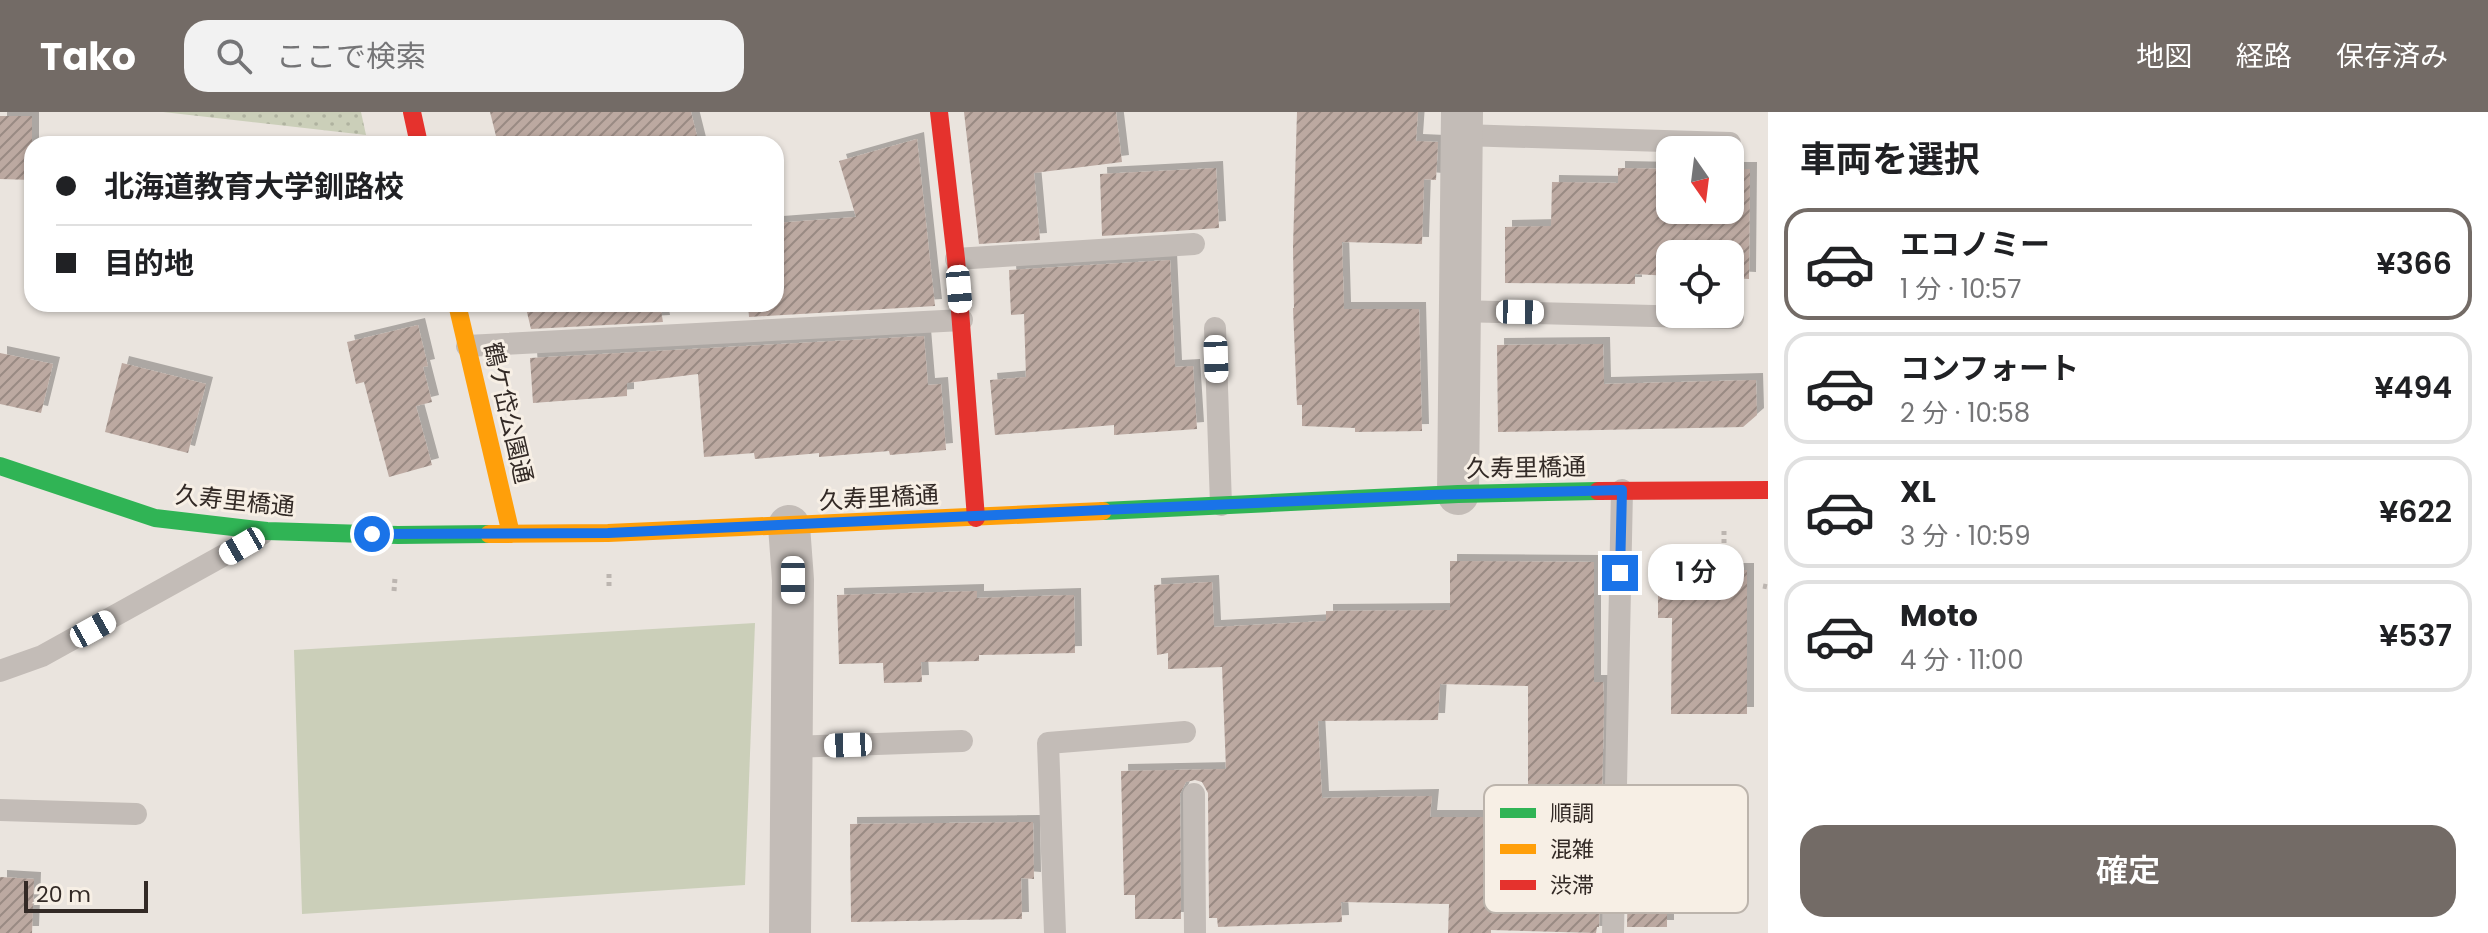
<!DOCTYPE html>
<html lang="ja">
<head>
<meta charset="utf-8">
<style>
	body { margin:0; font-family:Poppins,"Noto Sans JP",sans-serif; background:#f2f2f2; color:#202124; height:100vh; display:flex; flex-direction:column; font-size:30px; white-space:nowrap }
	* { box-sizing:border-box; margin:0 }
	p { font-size:26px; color:#757577 }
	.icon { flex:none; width:44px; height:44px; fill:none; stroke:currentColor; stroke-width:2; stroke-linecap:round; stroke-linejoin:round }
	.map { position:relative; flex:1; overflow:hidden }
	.panel { display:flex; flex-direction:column; background:#fff; width:720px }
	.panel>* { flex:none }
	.top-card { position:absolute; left:24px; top:24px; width:760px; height:176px; border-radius:24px; box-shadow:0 2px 6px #0004; display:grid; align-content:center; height:176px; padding:0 32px; background:#fff }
	.needle { width:52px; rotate:166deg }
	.buttons { position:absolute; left:1656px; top:24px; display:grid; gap:16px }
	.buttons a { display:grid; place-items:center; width:88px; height:88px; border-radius:16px; background:#fff; box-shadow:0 2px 6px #0004; font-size:40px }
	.scale { position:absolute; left:24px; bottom:20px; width:124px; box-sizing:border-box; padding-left:8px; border:4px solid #332a26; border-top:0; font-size:22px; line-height:28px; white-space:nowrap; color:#332a26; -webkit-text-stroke:6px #f7efe5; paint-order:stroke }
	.end { position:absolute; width:36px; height:36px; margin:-18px; border:10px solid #1a73e8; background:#fff; box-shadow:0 0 0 4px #fff }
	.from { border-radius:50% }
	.bubble { position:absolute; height:56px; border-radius:24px; background:#fff; box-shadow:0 2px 6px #0004; font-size:26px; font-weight:600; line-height:56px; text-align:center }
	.car { position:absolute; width:24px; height:48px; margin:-24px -12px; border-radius:10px; box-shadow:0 0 6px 2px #0007; background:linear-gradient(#fff 24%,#345 0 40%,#fff 0 76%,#345 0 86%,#fff 0) }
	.top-card b { display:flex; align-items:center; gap:28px; height:76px; font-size:30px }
	.top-card b+b { border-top:2px solid #e0e0e0 }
	.top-card i { width:20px; height:20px; background:#202124 }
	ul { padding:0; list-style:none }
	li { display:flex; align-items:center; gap:24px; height:112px; margin:0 16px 12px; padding:0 16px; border:4px solid #e0e0e0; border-radius:24px }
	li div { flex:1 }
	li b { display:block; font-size:30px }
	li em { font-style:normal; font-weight:600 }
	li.on { border-color:#736b66 }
	li>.icon { width:72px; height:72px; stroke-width:1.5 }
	h2 { padding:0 32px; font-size:36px; line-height:96px }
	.action { display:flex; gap:16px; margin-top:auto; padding:16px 32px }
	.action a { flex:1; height:92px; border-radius:24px; background:#736b66; color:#fff; font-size:32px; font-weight:600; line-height:92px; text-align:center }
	header { display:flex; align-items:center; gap:48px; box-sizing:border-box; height:112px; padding:0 40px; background:#736b66; color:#fff }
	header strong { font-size:38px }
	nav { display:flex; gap:44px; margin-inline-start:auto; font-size:28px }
	.search { width:560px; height:72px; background:#f2f2f2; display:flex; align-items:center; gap:20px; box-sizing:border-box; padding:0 28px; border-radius:24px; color:#757577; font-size:30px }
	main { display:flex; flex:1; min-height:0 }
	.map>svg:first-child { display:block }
	.park { fill:url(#park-dots) }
	.pitch { fill:#cbcfb9 }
	.building { fill:url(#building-hatch); fill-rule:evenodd; filter:url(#shadow) }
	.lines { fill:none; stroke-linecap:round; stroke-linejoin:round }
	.path { stroke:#bcb5b0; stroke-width:5; stroke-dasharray:4 4; stroke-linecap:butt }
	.lane { stroke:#c3bcb7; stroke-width:22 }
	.street { stroke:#c3bcb7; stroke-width:42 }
	.fast { stroke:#30b455; stroke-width:18 }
	.slow { stroke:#ff9f0a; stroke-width:18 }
	.jam { stroke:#e5322d; stroke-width:18 }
	.route { stroke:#1a73e8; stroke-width:10 }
	.labels { text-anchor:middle; stroke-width:6; stroke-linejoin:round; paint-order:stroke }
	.street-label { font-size:24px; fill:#332a26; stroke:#f7efe5 }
	.key { fill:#f7efe5; stroke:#bcb4ac; stroke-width:2 }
	.key-label { font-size:22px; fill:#332a26 }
</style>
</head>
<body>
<header>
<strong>Tako</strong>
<div class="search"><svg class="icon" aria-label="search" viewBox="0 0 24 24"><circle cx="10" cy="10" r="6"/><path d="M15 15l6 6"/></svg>ここで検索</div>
<nav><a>地図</a><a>経路</a><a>保存済み</a></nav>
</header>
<main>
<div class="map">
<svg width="1768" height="821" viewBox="0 0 1768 821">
	<defs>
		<pattern id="park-dots" width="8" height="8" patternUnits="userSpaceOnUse" patternTransform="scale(2)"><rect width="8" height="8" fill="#cbcfb9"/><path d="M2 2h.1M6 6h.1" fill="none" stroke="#afb29f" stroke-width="1.8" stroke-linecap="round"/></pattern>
		<pattern id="building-hatch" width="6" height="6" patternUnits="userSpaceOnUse" patternTransform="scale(2)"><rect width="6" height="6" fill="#bca9a1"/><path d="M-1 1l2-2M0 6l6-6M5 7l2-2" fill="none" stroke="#998a83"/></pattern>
		<filter id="shadow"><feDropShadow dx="7" dy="-7" stdDeviation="0" flood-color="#0004"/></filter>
	</defs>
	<rect width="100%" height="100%" fill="#eae4de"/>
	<path class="park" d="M163,0H361L366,23Z"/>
	<path class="pitch" d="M755,511L745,773L302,802L294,538Z"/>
	<path class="building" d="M490,0H691L699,32H498Z
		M964,0H1116L1122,50L1034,61L1040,128L979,132Z
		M1297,0H1418L1416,29L1438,30L1436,68L1424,67L1422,132L1342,130L1344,197H1419L1422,319L1355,320V316L1302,314V293H1297L1293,196H1294L1293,135Z
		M0,4H32V68L0,67Z
		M917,27L935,194L749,205L748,192H776V111L856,105L839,49Z
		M1216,56L1219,116L1102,124L1100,62Z
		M1618,56L1670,57V98H1730V57H1750L1749,167L1730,166V142H1670V164L1635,162V172L1505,171V115L1551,114L1552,70L1618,71Z
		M1170,148L1175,255L1193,254L1197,317L1114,323V313L995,323L990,268L1026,265L1024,202L1011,203L1009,158Z
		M525,192H660L663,210L531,217Z
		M418,213L428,254L423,255L432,290L416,294L432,353L389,365L364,270L356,272L347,230Z
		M924,224L928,273L941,272L946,338L890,343L889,339L819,345V341L755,347L754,341L704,345L698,262L627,271V284L533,291L530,246Z
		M1603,232L1604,272L1756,268L1757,303L1743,315L1498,320L1497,233Z
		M0,241L53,252L41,301L0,292Z
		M122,251L206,272L188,341L105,320Z
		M1450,449L1594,450V570H1603L1604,594L1599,815H1597L1596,821L1491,818V821H1448L1449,792L1341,790L1342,810L1218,815L1217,806H1209L1208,681L1202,670L1195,668L1186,670L1180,682L1181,807H1135V783H1124L1121,659L1226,657L1222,555L1168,557V541L1157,543L1154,473L1212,470L1214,515L1326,509V499L1450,498ZM1440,572L1528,574V705H1430L1432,684L1322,686L1318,609L1438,608Z
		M1658,458H1747V602H1671L1672,506H1658Z
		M977,479V486L1074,483L1075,541L979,543V549L921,550L922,570L884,571L883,551L839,552L837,483Z
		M1033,710L1034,767L1021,766L1022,807L851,810L850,712Z
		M1629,713H1698L1697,786H1667V815H1627Z
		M0,765L34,767L32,821H0Z"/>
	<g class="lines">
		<path class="path" d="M1724,431V418
			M609,462V477
			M1763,474L1768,475
			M394,479L395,466"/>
		<path class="lane" d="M1462,23L1730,31
			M956,147L1194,132
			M1459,199L1733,206
			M1215,216L1221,393
			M467,234L962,208
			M0,559L42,544L262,422
			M791,635L962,629
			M1194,682L1195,821
			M0,698L136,702
			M1055,821L1048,631L1185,620
			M1613,821L1622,378"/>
		<path class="street" d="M1458,382L1462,0
			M789,414L793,468L790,821"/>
		<path class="fast" d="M0,354L155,406L267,419L398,423L489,422
			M1103,399L1458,382L1598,379"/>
		<path class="slow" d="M457,192L511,422
			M489,422L608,421L1103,399"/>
		<path class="jam" d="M412,0L419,32
			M939,0L956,147L976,406
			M1598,379L1768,378"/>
	</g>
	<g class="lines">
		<path class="route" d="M372,422L608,421L1428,383L1622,378L1620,461"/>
	</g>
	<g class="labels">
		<g class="street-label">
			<text transform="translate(508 301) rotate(77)" y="8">鶴ケ岱公園通</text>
			<text transform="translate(1526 356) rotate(-1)" y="8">久寿里橋通</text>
			<text transform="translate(879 386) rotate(-3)" y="8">久寿里橋通</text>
			<text transform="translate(235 389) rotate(6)" y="8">久寿里橋通</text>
		</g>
	</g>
	<rect x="1484" y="673" width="264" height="128" rx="12" class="key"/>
	<rect x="1500" y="696" width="36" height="10" fill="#30b455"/>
	<rect x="1500" y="732" width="36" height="10" fill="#ff9f0a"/>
	<rect x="1500" y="768" width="36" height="10" fill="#e5322d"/>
	<g class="key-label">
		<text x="1550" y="709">順調</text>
		<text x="1550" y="745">混雑</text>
		<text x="1550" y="781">渋滞</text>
	</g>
</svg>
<div class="buttons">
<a><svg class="needle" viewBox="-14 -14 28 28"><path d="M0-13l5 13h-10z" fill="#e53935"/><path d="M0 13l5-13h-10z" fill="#757577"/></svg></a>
<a><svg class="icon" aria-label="locate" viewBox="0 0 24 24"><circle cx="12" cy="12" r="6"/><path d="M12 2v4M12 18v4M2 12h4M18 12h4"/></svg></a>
</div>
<div class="scale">20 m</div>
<i class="end from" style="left:372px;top:422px"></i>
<i class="end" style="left:1620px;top:461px"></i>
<div class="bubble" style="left:1648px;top:432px;width:96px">1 分</div>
<i class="car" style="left:959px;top:177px;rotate:175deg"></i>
<i class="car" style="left:1520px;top:200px;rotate:91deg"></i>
<i class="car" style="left:1216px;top:247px;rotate:178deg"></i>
<i class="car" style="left:242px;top:434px;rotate:240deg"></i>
<i class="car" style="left:793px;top:468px;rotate:180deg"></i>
<i class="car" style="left:93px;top:517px;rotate:61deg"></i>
<i class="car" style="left:848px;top:633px;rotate:268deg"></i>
<div class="top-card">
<b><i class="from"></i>北海道教育大学釧路校</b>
<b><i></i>目的地</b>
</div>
</div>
<section class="panel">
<h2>車両を選択</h2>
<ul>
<li class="on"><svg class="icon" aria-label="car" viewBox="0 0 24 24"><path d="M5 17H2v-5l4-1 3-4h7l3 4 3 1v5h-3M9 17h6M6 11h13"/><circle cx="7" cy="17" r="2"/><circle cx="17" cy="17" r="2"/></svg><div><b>エコノミー</b><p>1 分 · 10:57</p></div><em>¥366</em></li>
<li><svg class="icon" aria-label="car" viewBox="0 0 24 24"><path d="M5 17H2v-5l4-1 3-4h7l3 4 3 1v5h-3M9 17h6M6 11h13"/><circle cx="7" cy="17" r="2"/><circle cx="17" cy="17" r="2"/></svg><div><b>コンフォート</b><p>2 分 · 10:58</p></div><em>¥494</em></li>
<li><svg class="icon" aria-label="car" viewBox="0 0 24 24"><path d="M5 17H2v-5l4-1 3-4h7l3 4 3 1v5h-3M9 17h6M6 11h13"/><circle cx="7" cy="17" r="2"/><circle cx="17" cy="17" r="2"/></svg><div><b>XL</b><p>3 分 · 10:59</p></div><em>¥622</em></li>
<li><svg class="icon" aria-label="car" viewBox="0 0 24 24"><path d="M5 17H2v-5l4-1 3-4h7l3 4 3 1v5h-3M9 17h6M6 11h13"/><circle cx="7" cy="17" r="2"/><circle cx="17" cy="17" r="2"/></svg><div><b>Moto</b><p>4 分 · 11:00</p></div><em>¥537</em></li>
</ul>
<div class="action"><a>確定</a></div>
</section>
</main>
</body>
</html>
